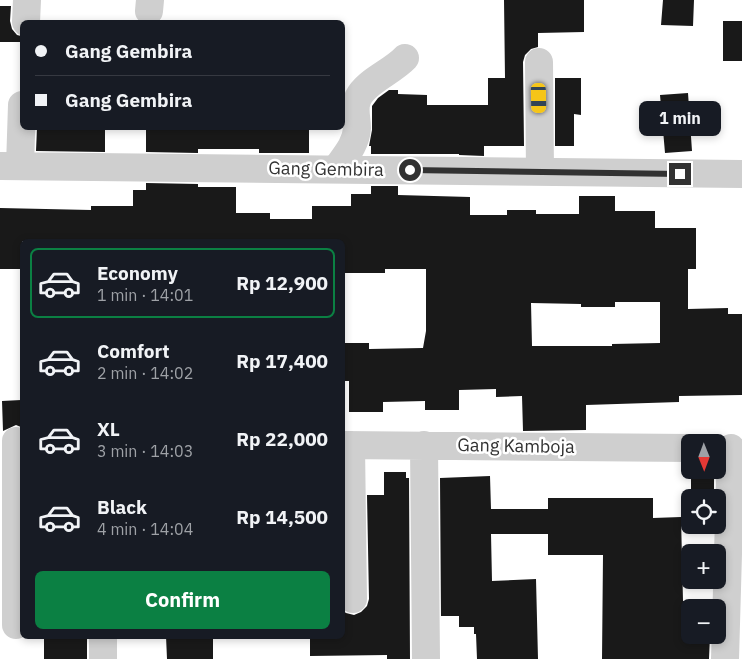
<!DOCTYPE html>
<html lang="en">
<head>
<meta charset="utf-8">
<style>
	body { margin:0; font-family:"IBM Plex Sans",sans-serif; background:#20242c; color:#f1f3f6; height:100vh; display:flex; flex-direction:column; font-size:19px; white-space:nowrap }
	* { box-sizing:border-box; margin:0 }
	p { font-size:16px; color:#9ea1a6 }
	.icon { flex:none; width:28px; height:28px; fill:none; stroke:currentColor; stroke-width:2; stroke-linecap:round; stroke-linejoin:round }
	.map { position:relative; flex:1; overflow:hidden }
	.sheet { position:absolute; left:20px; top:239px; width:325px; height:400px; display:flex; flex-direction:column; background:#171b24; border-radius:8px; box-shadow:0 2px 8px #0003 }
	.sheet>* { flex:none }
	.hud { position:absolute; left:20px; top:20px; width:325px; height:110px; border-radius:8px; box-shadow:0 2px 8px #0003; display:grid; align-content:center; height:110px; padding:0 15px; background:#171b24 }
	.needle { width:32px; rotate:179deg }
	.tools { position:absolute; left:681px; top:434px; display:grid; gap:10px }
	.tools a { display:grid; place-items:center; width:45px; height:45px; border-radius:8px; background:#171b24; box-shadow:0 2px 8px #0003; font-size:25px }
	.end { position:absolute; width:22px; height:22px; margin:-11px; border:6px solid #323232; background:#fff; box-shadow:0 0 0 2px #fff }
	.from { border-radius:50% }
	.bubble { position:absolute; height:35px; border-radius:8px; background:#171b24; box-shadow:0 2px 8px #0003; font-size:16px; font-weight:700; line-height:35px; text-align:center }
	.car { position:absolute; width:15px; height:30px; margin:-15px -8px; border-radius:6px; box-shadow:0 0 4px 1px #0007; background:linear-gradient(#f5c518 24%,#345 0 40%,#f5c518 0 76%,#345 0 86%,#f5c518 0) }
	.hud b { display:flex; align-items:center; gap:18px; height:48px; font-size:19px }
	.hud b+b { border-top:1px solid #363941 }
	.hud i { width:12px; height:12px; background:#f1f3f6 }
	ul { padding:9px 0 0; list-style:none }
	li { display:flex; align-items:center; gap:15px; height:70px; margin:0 10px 8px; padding:0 5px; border:2px solid transparent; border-radius:8px }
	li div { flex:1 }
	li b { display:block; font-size:19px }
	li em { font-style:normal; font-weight:700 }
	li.active { border-color:#0b8043 }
	li>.icon { width:45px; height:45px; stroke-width:1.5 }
	.button { display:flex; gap:10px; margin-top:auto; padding:10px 15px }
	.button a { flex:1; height:58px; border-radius:8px; background:#0b8043; color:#fff; font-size:20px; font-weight:700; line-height:58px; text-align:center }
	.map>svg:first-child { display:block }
	.building { fill:#191919; fill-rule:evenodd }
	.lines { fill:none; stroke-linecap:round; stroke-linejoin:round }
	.street { stroke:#cfcfcf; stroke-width:28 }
	.route { stroke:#323232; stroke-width:6 }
	.labels { text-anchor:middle; stroke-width:5; stroke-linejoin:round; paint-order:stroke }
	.street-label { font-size:18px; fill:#323232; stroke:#fff }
</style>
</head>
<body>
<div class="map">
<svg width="742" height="659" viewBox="0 0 742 659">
	<rect width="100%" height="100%" fill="#fff"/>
	<path class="building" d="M504,0H584V32L538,33V47L531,49L525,55L523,62L524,146H484V156L459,155V154H371V146H369L372,130V106L378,98L389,90H398V94L427,95V105H488V78H505Z
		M663,0H694L693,26L661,25Z
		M0,6H11L10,21L12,29L17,35L21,36V42H0Z
		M723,21H742V61H723Z
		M555,78H581V115L574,114V146H555Z
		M688,93L692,151L665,153L660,95Z
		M37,128H105V152L36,151Z
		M146,128H309V153H259V149H198V153L146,152Z
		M146,183L198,184V187H236V213H270V219H312V206H351V194H371V186H398V195L470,197V215H507V210H536V214H579V196H615V211H655V228H696V269H688V309L728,308V314H742V395L679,396V402L586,405V430L523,431L522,396L496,397V389L459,390V410H425V401L383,402V412H349V381H342V343H369V349L423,348L426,331V269H385V273H342V241H22V269H0V208L91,210V206H133V190H146ZM615,302H660V343L612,344V346H532L531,303L581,304V307H615Z
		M21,400V427L16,425L3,431L2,401Z
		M384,472H406V478H409L410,659H387V655L310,656V636H342V610L346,613L354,615L361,612L367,606L369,599L367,495H384Z
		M490,476L491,509H548V498H653V518L681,517L683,601L711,600V608H690V635H710L709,659H602L603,555H548V534H491L492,581L536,579L538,659H477L476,634H474V627H459V616H441L440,478Z
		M714,478V498H691V479Z
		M692,525H713V530H692Z
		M44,636H87V659H44Z
		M166,636H213V659H167Z"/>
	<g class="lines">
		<path class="street" d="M149,11L150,0
			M26,22L27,0
			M539,62L540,172
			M0,166L742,174
			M20,166L22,105
			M336,169C345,156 356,145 357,128C357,118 353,108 358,98C366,81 392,72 405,58
			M16,441V625
			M342,445L690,448
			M351,445L353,599
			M424,445L426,659
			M103,636V659
			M725,659L731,448"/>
	</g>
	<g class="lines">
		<path class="route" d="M410,170L680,174"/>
	</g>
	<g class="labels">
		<g class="street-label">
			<text transform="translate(326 169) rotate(1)" y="6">Gang Gembira</text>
			<text transform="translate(516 446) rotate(1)" y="6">Gang Kamboja</text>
		</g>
	</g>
</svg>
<div class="tools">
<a><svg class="needle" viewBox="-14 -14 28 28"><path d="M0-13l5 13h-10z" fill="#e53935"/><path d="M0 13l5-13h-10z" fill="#9ea1a6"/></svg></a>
<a><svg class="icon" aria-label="locate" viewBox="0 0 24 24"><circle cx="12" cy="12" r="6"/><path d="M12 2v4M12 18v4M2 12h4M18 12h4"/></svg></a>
<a>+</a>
<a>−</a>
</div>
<i class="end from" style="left:410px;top:170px"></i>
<i class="end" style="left:680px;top:174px"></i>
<div class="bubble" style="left:639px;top:101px;width:82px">1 min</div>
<i class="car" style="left:539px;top:98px;rotate:179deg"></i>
<div class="hud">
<b><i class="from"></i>Gang Gembira</b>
<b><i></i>Gang Gembira</b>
</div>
<section class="sheet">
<ul>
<li class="active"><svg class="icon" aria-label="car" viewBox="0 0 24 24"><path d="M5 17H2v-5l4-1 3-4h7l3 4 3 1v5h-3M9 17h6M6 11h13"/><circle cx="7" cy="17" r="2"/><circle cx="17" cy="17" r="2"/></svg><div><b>Economy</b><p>1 min · 14:01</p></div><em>Rp 12,900</em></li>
<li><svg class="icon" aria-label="car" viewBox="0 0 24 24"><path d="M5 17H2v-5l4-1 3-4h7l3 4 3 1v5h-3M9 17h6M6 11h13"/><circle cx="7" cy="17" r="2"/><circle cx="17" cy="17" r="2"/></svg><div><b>Comfort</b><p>2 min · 14:02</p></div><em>Rp 17,400</em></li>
<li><svg class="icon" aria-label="car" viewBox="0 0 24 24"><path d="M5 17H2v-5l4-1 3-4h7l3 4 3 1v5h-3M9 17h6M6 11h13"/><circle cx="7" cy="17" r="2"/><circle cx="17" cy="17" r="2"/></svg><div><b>XL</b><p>3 min · 14:03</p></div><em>Rp 22,000</em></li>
<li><svg class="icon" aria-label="car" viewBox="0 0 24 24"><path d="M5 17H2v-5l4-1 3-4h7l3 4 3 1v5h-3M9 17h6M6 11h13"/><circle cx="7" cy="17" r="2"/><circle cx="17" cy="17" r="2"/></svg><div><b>Black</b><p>4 min · 14:04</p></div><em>Rp 14,500</em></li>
</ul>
<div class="button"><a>Confirm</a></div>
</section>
</div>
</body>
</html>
